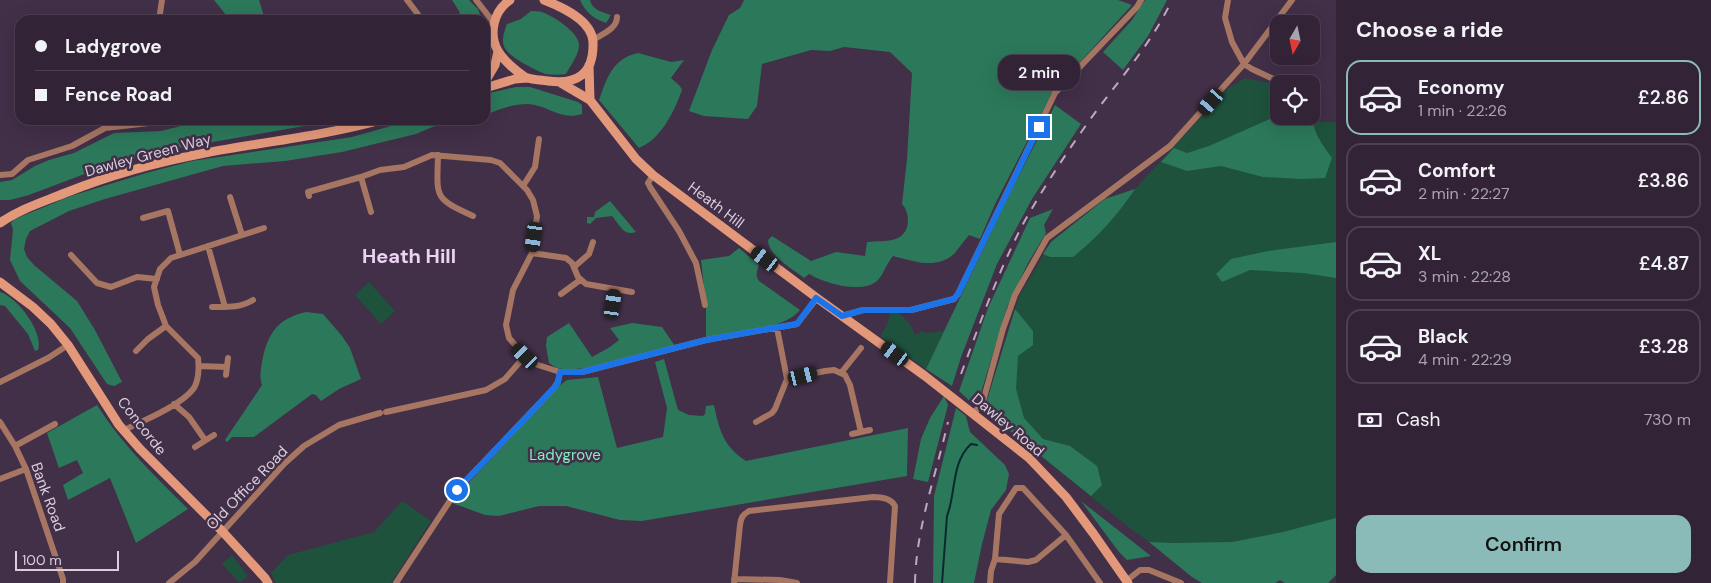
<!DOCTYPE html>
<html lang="en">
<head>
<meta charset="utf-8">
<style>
	body { margin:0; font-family:"DM Sans",sans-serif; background:#3a2b3e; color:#f1f3f6; height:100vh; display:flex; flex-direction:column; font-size:19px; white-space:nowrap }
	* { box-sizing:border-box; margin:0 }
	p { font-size:16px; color:#a8a4ad }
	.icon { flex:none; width:28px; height:28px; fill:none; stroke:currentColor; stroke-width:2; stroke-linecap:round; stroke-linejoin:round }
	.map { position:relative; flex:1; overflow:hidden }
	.side { display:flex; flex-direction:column; background:#322336; width:375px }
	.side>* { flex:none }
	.guide { position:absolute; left:15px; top:15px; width:475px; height:110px; border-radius:15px; box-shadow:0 5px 20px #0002,0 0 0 1px #4d4051; display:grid; align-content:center; height:110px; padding:0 20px; background:#322336 }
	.needle { width:32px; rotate:189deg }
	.controls { position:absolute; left:1270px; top:15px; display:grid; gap:10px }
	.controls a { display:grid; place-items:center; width:50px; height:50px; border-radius:10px; background:#322336; box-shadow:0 5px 20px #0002,0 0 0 1px #4d4051; font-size:25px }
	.scale { position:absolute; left:15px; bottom:12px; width:104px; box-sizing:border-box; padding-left:5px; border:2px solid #dacedd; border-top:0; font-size:14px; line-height:18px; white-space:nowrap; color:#dacedd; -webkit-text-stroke:4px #422f48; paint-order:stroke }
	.end { position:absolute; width:22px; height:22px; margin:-11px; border:6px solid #1a73e8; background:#fff; box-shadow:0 0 0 2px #fff }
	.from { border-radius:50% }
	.bubble { position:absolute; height:35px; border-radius:15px; background:#322336; box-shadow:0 5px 20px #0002,0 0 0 1px #4d4051; font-size:16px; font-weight:600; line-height:35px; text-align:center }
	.car { position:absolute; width:15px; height:30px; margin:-15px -8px; border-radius:6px; box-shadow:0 0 4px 1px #0007; background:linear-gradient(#222 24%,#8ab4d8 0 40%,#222 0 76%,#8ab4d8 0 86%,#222 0) }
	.guide b { display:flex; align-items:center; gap:18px; height:48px; font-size:19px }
	.guide b+b { border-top:1px solid #4d4051 }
	.guide i { width:12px; height:12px; background:#f1f3f6 }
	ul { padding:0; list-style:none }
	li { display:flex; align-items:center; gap:15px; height:75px; margin:0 10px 8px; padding:0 10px; border:2px solid #4d4051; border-radius:15px }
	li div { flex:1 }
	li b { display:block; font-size:19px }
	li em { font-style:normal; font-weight:600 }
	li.on { border-color:#8bbbb9 }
	li>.icon { width:45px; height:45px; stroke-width:1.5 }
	h2 { padding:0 20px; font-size:22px; line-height:60px }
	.pay { display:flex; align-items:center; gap:12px; height:55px; padding:0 20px; font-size:19px }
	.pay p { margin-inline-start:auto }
	.primary-button { display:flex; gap:10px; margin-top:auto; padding:10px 20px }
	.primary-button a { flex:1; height:58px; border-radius:15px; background:#8bbbb9; color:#111; font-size:20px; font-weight:600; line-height:58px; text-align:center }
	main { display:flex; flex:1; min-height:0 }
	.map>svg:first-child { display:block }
	.green { fill:#1e523d }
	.forest { fill:#2c785a }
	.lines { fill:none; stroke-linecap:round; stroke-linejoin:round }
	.stream { stroke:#0b282d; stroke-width:2 }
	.street { stroke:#a67663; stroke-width:6 }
	.secondary { stroke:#e3987a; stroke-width:9 }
	.rail { stroke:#baacbd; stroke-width:2; stroke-dasharray:9 9; stroke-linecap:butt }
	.route { stroke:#1a73e8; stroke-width:6 }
	.labels { text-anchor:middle; stroke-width:5; stroke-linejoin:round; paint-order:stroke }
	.street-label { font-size:15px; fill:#dacedd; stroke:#422f48 }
	.park-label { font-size:15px; fill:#82ecbf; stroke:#422f48 }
	.district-label { font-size:20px; font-weight:bold; fill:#ebd3f2; stroke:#422f48 }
</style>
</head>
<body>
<main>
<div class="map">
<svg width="1336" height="583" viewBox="0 0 1336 583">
	<rect width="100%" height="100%" fill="#422f48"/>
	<path class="green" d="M1245,78L1270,83L1279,93V116H1309L1317,122H1336V575L1328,583H1285L1280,580L1275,583L1179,563L1131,529L984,410L1019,297L1051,242L1105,199L1135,189L1227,89Z
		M369,282L395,311L381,324L355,295Z
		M890,313H898C906,319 912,325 915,335L923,331L925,333L944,331L926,369L880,336L887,325Z
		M402,501L431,521L391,583H276L271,573L288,555L374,532Z
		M232,555L248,576L239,583L222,564Z"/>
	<path class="forest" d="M214,0H259L265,20H230Z
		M452,0H469L478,9L482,20H462L459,11Z
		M580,0H590C592,10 602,12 611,15L606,23C594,19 585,12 580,0Z
		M744,0H1118L1132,5L1052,93L995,204L980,239L969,235C964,241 959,248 954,254C936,270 913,261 893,256C887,263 883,275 878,280C863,295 824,283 809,274L804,278C792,268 769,257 768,240L772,236L811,261L836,252L865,256L867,242C876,241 890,242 898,238C911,232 910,212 902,204L907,159L912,73L890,52L844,47L830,51L811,50L762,64L757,106L748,119L704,116L689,111L712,50L729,15L740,8Z
		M1145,0H1167L1148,36L1123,70L1103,52L1132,20Z
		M531,11C534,11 539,11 542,12C553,16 579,32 579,45C579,55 570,66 566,74C559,75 553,75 546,74C536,71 512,58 506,50C500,42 504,32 507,24L521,19Z
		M638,53L671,62L684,60L671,78L680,86L682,90C674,112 661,139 639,148L599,100C607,78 612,59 638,53Z
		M516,87H530L578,102L582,105V114C560,121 548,105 528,104C513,104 499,109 486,115L485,94Z
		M1055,105L1081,124L1032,199L997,264L961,357L952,386L926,369L1013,187Z
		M1279,115L1309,116L1314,120C1312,132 1325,148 1332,158L1325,178L1302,179L1263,177L1221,166L1187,171L1161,162L1174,148L1187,153L1209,146Z
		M205,120H339L161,151L103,167L29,195L10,200H0V182L12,180L35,166L49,160L74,153L114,133L161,131Z
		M412,120H449L416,134L342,152L285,161L223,166L105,199L69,211L30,231L26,239L24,249L27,257L34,265L77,301L95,330L122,382L114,386L107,384L70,328L20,281L10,260L13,230L11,223L15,219L71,196L146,173L192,161L352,137Z
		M1135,189C1116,217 1099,236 1073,257H1050L1043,254L1051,242L1105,199Z
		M610,201L636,232C624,237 619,224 612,216L596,218L590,224L587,223V217H594L595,212Z
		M1053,209L1044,225L1046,233L1028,263L1007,307L981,393L972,403L959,391L988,308L1030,218Z
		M1336,242V278L1303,273L1250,270L1222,282L1216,274L1231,259L1268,251Z
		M739,248L759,265C757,271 755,275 759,281L800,310C784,330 732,333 706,337V306L701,260L729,256Z
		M0,292C17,297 44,332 38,350L35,351L28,334L5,306L0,305Z
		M1015,309L1033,331V345L1018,356L1016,389L1024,418L1043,439L1070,446L1097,466L1102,485L1091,496L984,410Z
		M306,312L323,314L342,336L350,348L361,379L339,389L321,401L316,395L312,394L254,437H232L227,442L225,440L262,385C259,377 261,370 262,362C267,334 278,318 306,312Z
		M569,323L592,357L610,347L619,340L610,328L632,323L662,327L675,346C642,354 597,371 563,369C558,369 553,366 549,363L546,346L547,337Z
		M664,359L678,410L689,415L703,416L705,414L706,406L714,405C719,430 724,447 746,461L908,428L907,476L642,521L620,520L566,506H539L499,516L485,515L452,503L461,491L560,385L567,380L598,377L617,448L663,437L667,408L655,362Z
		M944,396L948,405L928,482L913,479L921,439L930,418Z
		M97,405C122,445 155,476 188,509L136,543L110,478L68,500L63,485L83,473L77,460L59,468L47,433Z
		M956,408L966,416L970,432L1005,465L1009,474L1006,490L991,510L982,544L974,583H933L934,496Z
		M1081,501L1151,556L1127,560L1119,552Z
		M1336,518V575L1328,583H1285L1280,580L1275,583H1202L1192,577L1149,542L1173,543L1232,542L1283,532Z"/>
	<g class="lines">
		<path class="stream" d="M942,583L947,516C956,494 951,462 971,444L977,445"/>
		<path class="street" d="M407,0L417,13L421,20
			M476,0L494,23
			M1228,0L1225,18L1232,42L1244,64L1252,69L1284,84
			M159,20L162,0
			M593,40C602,34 617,29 617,17
			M1311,103L1318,106
			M438,155C437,197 433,198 473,216
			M0,175L12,174L28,160L72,146L105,128L149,123L160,120
			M653,175L648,183L650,187L679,231L696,263L705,305
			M361,177L371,212
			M523,186L535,167L539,139
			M309,196L308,192L361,177L380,170L404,167L432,155L491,160L500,163L527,190L533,200L537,216L532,253L513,290L506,325L509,338L525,356L538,365L560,372H582L706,340L797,324L817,298
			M230,197L242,235
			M143,218L168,211L180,255
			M208,246L225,307
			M532,253L566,258L572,263L578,277L586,284L632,292
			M71,255L97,283L111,287L137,277L157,279
			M574,267L589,254L593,242
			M561,294L580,280
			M613,304L615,290
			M212,307C227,307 240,308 253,300
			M842,316L863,310H911L954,299L958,294L1055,93L1137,7L1141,0
			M136,351L148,339L166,326
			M199,366L226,367
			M841,373L861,348
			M226,375L228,358
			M787,379L825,371L834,370L845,375L850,385L861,432
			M0,382L48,358L68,345
			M174,404L189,417L205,440
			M386,412L486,390L505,379L525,356
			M973,413L982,405L1003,329L1015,295L1047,238L1170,146L1244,64L1292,0
			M0,422L15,446L26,469L63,579V583
			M756,422L772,413L775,409L787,379L777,328
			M124,430C143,421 182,405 194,388C199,379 199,367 198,358L166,326L158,305L154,287L160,269L171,258L264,228
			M852,434L870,430
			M15,446L55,424
			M195,447L214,435
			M0,479L26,469
			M995,559L1028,562L1036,560L1066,535
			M734,579L780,580L797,583
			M1126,581L1140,570H1149L1181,583
			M169,583L195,562L284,464L304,446L339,425L380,413
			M396,583L457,490L554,388L558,382L560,372
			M734,583L740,525C741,518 742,515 749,511L873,497C882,497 891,498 895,506L890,583
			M990,583L991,571L995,559L999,514L1016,488H1023L1066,535L1100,583"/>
		<path class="secondary" d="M510,0C494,11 488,33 498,51C503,60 516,71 525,77C531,80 541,80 548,81C577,85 594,74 593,42C592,20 562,7 544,0
			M589,65L590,100
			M485,82L495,65L498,51
			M561,83L590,100L636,159L653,175L817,298L925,376L1029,458L1066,497L1093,533L1128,583
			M485,88L515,79L527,78
			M0,223C20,209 43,202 65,193C110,175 157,162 205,153C263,142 323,136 381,120
			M0,282L33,307L51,324L68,345L119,425L140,449L222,531L265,578L268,583"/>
		<path class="rail" d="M961,374C980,323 998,272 1023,224C1041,192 1061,161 1082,131C1112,87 1149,49 1172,0
			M915,583C916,528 936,475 948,422"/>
	</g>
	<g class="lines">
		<path class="route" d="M457,490L554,388L558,382L560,372H582L706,340L797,324L816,298L842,316L863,310H911L954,299L958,294L1039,127"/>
	</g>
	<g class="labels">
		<g class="street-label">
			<text transform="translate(148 155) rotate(-15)" y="5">Dawley Green Way</text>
			<text transform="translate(716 205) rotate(37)" y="5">Heath Hill</text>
			<text transform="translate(1008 425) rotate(40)" y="5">Dawley Road</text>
			<text transform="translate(142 426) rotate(52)" y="5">Concorde</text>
			<text transform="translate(247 488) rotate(-46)" y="5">Old Office Road</text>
			<text transform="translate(48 497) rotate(70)" y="5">Bank Road</text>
		</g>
		<g class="park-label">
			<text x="565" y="460">Ladygrove</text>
		</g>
		<g class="district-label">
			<text x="409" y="263">Heath Hill</text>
		</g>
	</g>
</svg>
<div class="controls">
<a><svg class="needle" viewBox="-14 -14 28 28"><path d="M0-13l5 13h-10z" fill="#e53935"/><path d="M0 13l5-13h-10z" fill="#a8a4ad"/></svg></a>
<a><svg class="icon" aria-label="locate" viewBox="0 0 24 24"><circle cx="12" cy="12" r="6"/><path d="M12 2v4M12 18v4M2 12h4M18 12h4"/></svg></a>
</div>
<div class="scale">100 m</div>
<i class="end from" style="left:457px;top:490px"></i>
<i class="end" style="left:1039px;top:127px"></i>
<div class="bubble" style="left:998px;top:55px;width:82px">2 min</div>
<i class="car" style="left:1211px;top:102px;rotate:221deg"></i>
<i class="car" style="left:534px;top:237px;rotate:188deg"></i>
<i class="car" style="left:765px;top:259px;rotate:307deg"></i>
<i class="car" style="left:613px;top:304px;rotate:8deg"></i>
<i class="car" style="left:895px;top:354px;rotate:306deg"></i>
<i class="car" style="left:525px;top:356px;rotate:314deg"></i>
<i class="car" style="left:803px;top:376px;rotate:76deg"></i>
<div class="guide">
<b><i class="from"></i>Ladygrove</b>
<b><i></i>Fence Road</b>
</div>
</div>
<section class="side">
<h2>Choose a ride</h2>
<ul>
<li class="on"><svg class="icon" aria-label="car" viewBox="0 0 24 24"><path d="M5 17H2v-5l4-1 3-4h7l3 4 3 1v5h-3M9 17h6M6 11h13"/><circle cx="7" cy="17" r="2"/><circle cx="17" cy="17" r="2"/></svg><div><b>Economy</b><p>1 min · 22:26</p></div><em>£2.86</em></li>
<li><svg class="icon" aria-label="car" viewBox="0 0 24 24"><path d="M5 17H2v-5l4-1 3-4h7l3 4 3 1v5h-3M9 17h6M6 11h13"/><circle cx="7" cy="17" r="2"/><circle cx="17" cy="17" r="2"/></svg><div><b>Comfort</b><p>2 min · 22:27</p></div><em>£3.86</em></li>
<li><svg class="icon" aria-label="car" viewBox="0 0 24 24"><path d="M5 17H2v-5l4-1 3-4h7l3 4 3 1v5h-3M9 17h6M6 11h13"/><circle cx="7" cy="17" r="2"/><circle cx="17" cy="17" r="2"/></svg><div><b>XL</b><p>3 min · 22:28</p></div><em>£4.87</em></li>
<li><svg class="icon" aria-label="car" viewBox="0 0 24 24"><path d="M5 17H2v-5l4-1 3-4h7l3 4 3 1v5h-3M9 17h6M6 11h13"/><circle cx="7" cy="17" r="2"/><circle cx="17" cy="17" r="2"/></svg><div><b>Black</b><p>4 min · 22:29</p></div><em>£3.28</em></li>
</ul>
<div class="pay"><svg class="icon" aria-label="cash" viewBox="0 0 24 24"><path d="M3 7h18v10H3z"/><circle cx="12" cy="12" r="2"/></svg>Cash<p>730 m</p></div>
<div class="primary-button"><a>Confirm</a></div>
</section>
</main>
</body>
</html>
